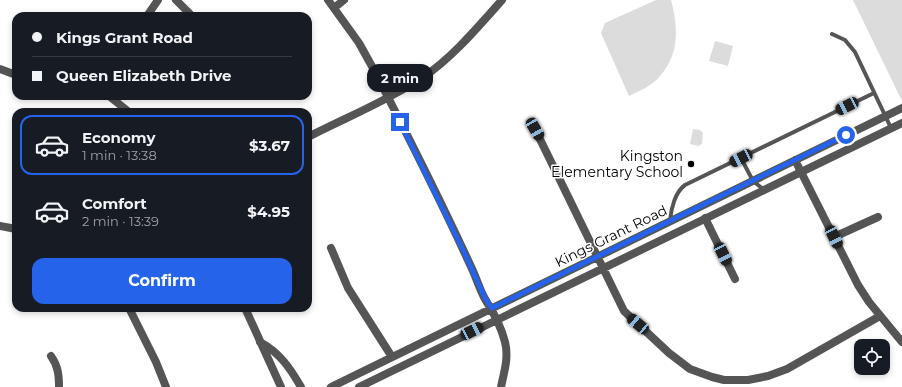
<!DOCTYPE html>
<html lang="en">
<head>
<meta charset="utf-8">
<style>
	body { margin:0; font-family:Montserrat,sans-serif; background:#242831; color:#f1f3f6; height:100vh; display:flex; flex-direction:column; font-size:15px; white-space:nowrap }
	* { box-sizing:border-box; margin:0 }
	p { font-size:13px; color:#9ea1a6 }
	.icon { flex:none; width:22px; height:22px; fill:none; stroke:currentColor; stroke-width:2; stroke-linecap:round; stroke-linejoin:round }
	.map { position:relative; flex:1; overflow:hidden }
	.details { position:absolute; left:12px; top:108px; width:300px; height:204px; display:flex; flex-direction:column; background:#171b24; border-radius:12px; box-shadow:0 2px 6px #0003 }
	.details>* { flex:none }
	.guide { position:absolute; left:12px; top:12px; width:300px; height:88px; border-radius:12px; box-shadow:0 2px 6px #0003; display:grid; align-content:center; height:88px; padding:0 20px; background:#171b24 }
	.controls { position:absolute; left:854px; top:339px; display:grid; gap:8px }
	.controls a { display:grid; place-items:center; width:36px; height:36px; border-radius:8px; background:#171b24; box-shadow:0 2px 6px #0003; font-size:20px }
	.end { position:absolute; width:18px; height:18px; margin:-9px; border:5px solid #2563eb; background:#fff; box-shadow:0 0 0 2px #fff }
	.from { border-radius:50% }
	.bubble { position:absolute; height:28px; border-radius:12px; background:#171b24; box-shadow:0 2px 6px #0003; font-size:13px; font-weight:700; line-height:28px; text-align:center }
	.car { position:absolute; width:12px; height:24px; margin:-12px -6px; border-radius:5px; box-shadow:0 0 3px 1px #0007; background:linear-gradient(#222 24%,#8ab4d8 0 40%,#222 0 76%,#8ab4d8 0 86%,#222 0) }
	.guide b { display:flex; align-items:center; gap:14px; height:38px; font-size:15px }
	.guide b+b { border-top:1px solid #363941 }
	.guide i { width:10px; height:10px; background:#f1f3f6 }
	ul { padding:7px 0 0; list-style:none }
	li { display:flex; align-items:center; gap:12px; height:60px; margin:0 8px 6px; padding:0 12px; border:2px solid transparent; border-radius:12px }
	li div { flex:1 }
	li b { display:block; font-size:15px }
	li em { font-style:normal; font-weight:700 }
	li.active { border-color:#2563eb }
	li>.icon { width:36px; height:36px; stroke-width:1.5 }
	.button { display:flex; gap:8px; margin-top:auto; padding:8px 20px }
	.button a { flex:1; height:46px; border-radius:12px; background:#2563eb; color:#fff; font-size:16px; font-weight:700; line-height:46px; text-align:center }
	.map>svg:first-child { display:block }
	.green { fill:#dcdcdc }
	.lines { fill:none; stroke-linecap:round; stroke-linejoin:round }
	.lane { stroke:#555; stroke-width:4 }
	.street { stroke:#555; stroke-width:8 }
	.route { stroke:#2563eb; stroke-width:5 }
	.poi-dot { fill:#000; stroke:#fff; stroke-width:1.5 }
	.labels { text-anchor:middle; stroke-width:3; stroke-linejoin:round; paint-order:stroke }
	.poi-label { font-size:14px; fill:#000; stroke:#fff; text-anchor:end }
	.street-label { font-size:14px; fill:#000; stroke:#fff }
</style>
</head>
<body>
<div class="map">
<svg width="902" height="387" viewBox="0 0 902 387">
	<rect width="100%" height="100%" fill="#fff"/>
	<path class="green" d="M656,0H671C678,26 680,54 660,76C652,86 639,91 629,96L601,33L605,23Z
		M853,0H902V101Z
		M715,41L733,46L728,66L709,61Z
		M693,129L700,130L703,133L702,144L698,146L690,144Z"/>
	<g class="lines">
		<path class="lane" d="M832,34L845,40L855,52L891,128
			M741,158L753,181L763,189
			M670,221C671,209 675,192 685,185L874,93"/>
		<path class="street" d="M176,0L192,16
			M328,0L359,43L374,70C408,136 442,203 473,271C477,280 480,290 485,299C494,313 501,326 505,342C509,358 504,372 501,387
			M334,8L344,0
			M147,16L158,0
			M0,69L16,75
			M109,96L129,112
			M535,129L624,311L669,353L690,369L712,377L724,380H748L768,376L787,369L880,316
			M308,137C345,118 387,101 422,78C452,58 478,27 502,0
			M795,160L858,285L869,302L902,342
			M705,218L735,279
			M0,226L16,229
			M834,237L878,217
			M331,248L348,288L392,357
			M129,308L156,362L166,387
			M245,308L281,387
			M260,342C280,353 290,368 301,387
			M51,356C58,366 59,375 59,387
			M331,387L902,108
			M359,387L902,123"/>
	</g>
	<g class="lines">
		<path class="route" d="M400,122L463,250L485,298L492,308L846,135"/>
	</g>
	<circle class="poi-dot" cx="691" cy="164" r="4"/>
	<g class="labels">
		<g class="poi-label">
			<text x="683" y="161">Kingston<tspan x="683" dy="16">Elementary School</tspan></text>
		</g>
		<g class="street-label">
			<text transform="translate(611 236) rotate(-26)" y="5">Kings Grant Road</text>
		</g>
	</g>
</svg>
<div class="controls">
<a><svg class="icon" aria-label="locate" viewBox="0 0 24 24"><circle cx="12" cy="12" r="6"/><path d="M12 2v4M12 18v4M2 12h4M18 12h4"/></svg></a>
</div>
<i class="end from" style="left:846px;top:135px"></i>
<i class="end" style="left:400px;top:122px"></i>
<div class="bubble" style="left:367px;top:64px;width:66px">2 min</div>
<i class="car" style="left:847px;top:106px;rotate:244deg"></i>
<i class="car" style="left:535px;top:129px;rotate:150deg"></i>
<i class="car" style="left:741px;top:158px;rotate:244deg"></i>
<i class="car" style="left:834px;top:237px;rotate:154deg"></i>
<i class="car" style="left:723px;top:254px;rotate:154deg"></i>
<i class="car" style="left:638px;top:324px;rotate:310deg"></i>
<i class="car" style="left:472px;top:331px;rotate:64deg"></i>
<div class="guide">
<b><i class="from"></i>Kings Grant Road</b>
<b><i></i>Queen Elizabeth Drive</b>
</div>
<section class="details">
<ul>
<li class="active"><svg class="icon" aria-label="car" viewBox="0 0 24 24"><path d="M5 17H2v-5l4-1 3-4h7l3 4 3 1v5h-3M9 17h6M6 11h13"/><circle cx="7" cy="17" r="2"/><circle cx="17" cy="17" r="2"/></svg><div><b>Economy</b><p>1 min · 13:38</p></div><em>$3.67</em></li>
<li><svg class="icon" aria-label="car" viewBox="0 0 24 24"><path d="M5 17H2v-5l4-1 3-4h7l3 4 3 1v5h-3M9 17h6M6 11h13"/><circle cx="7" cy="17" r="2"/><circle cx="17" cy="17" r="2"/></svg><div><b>Comfort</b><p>2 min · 13:39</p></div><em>$4.95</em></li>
</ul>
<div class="button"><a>Confirm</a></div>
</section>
</div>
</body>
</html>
